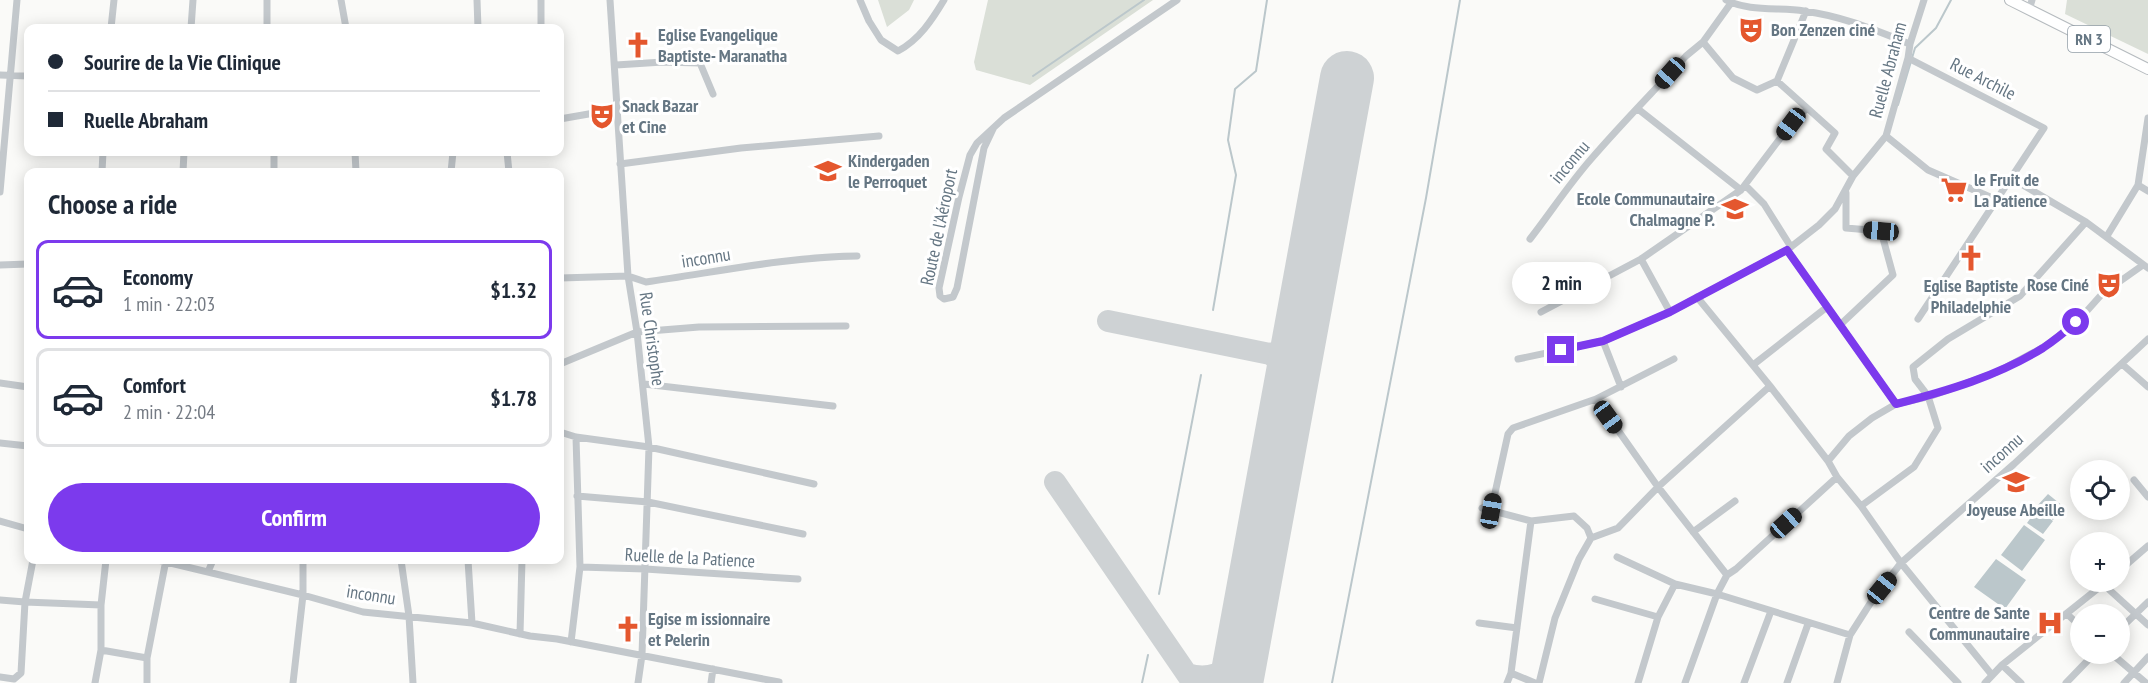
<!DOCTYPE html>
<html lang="en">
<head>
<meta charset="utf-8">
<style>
	body { margin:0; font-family:"PT Sans Narrow",sans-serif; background:#f2f2f3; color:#1f2937; height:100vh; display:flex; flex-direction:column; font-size:22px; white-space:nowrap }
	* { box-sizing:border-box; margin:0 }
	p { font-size:20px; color:#747a83 }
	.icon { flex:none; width:33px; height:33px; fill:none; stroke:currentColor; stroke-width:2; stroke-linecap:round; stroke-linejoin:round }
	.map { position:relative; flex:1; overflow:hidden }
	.details { position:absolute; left:24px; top:168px; width:540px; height:396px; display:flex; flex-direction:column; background:#fff; border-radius:12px; box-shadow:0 3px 15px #0003 }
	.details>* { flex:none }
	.banner { position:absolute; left:24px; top:24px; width:540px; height:132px; border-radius:12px; box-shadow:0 3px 15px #0003; display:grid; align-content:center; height:132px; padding:0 24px; background:#fff }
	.fabs { position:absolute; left:2070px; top:460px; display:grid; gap:12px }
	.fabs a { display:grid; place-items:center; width:60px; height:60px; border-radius:50%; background:#fff; box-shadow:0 3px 15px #0003; font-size:30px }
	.end { position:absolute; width:27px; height:27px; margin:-14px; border:8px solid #7c3aed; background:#fff; box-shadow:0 0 0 3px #fff }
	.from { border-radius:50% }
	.bubble { position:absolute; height:42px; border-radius:21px; background:#fff; box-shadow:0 3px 15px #0003; font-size:20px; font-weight:700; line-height:42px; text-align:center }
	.car { position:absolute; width:18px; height:36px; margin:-18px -9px; border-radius:8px; box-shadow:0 0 4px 2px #0007; background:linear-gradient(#222 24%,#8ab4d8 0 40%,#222 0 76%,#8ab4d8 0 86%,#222 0) }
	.banner b { display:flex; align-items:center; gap:21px; height:57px; font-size:22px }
	.banner b+b { border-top:2px solid #e0e1e3 }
	.banner i { width:15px; height:15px; background:#1f2937 }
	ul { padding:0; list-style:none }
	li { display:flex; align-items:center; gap:18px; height:99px; margin:0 12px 9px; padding:0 12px; border:3px solid #e0e1e3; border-radius:12px }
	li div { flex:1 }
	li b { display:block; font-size:22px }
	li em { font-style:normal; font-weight:700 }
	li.current { border-color:#7c3aed }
	li>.icon { width:54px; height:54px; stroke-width:1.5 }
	h2 { padding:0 24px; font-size:27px; line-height:72px }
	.action { display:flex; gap:12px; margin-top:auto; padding:12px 24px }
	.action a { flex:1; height:69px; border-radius:36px; background:#7c3aed; color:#fff; font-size:24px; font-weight:700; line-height:69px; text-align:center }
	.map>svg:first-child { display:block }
	.green { fill:#dadfd7 }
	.water { fill:#bbc7cb }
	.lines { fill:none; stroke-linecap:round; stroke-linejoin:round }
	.stream { stroke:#bbc7cb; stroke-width:2 }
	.taxiway { stroke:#ced2d4; stroke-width:22 }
	.runway { stroke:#ced2d4; stroke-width:54 }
	.primary-casing { stroke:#b5babe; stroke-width:12 }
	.street { stroke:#c3c8cc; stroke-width:7 }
	.primary { stroke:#fff; stroke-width:10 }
	.route { stroke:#7c3aed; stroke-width:8 }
	.labels { text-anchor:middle; stroke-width:6; stroke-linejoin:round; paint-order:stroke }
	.shield { fill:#fff; stroke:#939fa8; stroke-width:1.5 }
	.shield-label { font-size:16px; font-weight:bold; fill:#657683 }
	.poi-label { font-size:18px; font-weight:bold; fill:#657683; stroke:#fff; text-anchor:start }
	.street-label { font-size:18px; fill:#657683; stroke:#fff }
</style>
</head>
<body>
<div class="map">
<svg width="2148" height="683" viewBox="0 0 2148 683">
	<rect width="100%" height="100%" fill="#fafaf8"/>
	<path class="green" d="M878,0H914L909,10L887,27Z
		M988,0H1153L1030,85L976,70L974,62Z
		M2067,0H2148V54L2065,14Z"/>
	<path class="water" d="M2048,494L2064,507L2053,520L2037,506Z
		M2037,509L2053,521L2043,534L2027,523Z
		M2024,525L2045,540L2022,571L2001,555Z
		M1996,559L2026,580L2005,609L1974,587Z"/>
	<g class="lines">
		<path class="stream" d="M1033,76L1144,0
			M1898,105L1915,48L1936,28L1951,0
			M1213,310L1236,175L1228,140L1235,89L1256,71L1267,0
			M1159,594L1201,375
			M1142,683L1148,655
			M1332,683L1426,198L1460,0"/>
		<path class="taxiway" d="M1108,321L1270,354L1284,351L1300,334
			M1270,354L1285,365L1291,385
			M1055,482L1193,683
			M1187,674C1209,681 1225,673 1241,657"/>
		<path class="runway" d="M1236,683L1347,78"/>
		<g class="primary-casing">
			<path id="primary" d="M2010,0L2148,69"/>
		</g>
		<path class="street" d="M267,0V28
			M341,0L346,28
			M477,0L478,28
			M541,0V28
			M610,0L628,276L637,332L649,447L642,655L638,683
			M860,0L869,21L881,40L898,51C919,40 932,20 944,0
			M1726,0C1749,12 1780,7 1804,11C1842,16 1875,30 1910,44
			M2029,10L2032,0
			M111,28L114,0
			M191,28L193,0
			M1703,42L1733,78L1757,90L1777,81L1806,11
			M1908,58L2044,128L1918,319
			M616,65L663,62L700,63L713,94
			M0,75L28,76
			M1777,81L1835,133L1826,149L1853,176
			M1638,109L1741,190
			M560,119L617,109
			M993,129L984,148L957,288L953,297L944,299L940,296L939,288L959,197L970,155L977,143L1004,118L1177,0
			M1886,136L1928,170L1997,200
			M274,152V172
			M355,152L356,172
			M507,152L509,172
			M620,164L741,148L879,136
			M102,172L103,152
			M183,172L184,152
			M451,172L453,152
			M2011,178L2086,222L2148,268
			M1745,185L1764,204L1791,247
			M2138,185L2148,191
			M0,192L17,0
			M2107,236L2138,185L2148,118
			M1530,239C1551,212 1569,184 1592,158C1622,123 1655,90 1686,56L1703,42L1731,3
			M1787,250L1896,404
			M1641,259L1670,312
			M0,265L28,264
			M560,278L628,276L646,282C717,272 786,257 857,256
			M1697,297L1770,386L1828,461L1837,477L1861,506L1901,563L1992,675
			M1541,312L1641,259L1741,190L1791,124L1807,108
			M1840,325L1893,275L1881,231L1846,228V193
			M1603,341L1621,387
			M1518,359L1603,341L1670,312L1787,250L1819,225L1835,209L1853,176L1886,136L1908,58L1910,44L1924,0
			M560,364L637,332L699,327L846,326
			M2122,364L2148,387
			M1753,365L1827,307
			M0,383L28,387
			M644,384L833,406
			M1596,399L1658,487L1727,575
			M560,432L576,437L649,447L814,484
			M0,443L28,446
			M1828,461L1849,436L1872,418L1896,404L1931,396L1997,372L2044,347L2077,322L2102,294L2143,265
			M2134,480L2148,497
			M577,496L648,502L803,534
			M1861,506L1914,467L1938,428L1928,396L1915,379L1913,367L1948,339L2020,296L2086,222
			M1482,508L1531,521
			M1491,511L1508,434L1513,428L1596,399L1674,359
			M0,521L28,529
			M1693,532L1735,501
			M1617,557L1675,584L1717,594L1850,635
			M158,560L303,595L363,612L472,623
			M401,560L409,616L413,683
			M468,560L472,623L530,636L557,639L779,682
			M580,567L645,569L798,579
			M2120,570L2148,546
			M208,572L213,560
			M2103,584L2148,625
			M1595,599L1658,617
			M0,600L25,602L33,560
			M2067,614L2080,626
			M1479,623L1517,628
			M2120,629L2148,602
			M1909,632L1958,683
			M520,634L522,560
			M571,642L580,567L576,437
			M101,650L147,658L166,560
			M2112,654L2146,683
			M147,658V683
			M2002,665L2021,683
			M1511,673L1535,683
			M0,677L14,679L21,673L25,602L101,605L106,560
			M95,683L101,650V605
			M293,683L303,595V560
			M711,683L713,669
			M1507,683L1511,673L1531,521L1574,516L1587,528L1591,538
			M1539,683L1555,618L1579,559L1591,538L1618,528L1658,487L1770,386
			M1638,683L1658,617L1675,584
			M1685,683L1717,594L1727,575L1736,569L1837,477
			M1744,683L1771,611
			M1787,683L1808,624
			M1837,683L1850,635L1873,599L1901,563L2014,464L2148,339
			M1985,683L2002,665L2106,582
			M2066,683L2094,654
			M2124,683L2148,657"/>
		<use href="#primary" class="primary"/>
	</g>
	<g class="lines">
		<path class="route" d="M1561,350L1603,341L1670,312L1787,250L1896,404C1947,391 1998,376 2043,348C2055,340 2066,331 2076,322"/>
	</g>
	<defs>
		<g id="theatre-bare" transform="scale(2.07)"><path d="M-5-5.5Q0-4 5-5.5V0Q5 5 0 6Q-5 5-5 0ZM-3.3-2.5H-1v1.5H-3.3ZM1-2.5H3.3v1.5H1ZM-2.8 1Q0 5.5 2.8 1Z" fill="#e4572e" stroke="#fff" stroke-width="2.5" paint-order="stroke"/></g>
		<g id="church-bare" transform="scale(2.07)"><path d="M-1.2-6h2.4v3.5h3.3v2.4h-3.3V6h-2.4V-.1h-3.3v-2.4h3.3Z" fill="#e4572e" stroke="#fff" stroke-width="2.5" paint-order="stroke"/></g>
		<g id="school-bare" transform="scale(2.07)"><path d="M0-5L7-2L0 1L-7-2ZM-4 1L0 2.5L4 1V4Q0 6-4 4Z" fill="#e4572e" stroke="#fff" stroke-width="2.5" paint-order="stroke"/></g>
		<g id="supermarket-bare" transform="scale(2.07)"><path d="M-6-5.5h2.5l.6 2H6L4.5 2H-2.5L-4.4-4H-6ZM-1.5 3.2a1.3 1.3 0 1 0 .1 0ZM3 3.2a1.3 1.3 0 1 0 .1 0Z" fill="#e4572e" stroke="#fff" stroke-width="2.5" paint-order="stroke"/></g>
		<g id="hospital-bare" transform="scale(2.07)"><path d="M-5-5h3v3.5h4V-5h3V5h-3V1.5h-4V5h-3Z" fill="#e4572e" stroke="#fff" stroke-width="2.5" paint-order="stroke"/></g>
	</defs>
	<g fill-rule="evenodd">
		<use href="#theatre-bare" x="1751" y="30"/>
		<use href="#church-bare" x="638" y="45"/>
		<use href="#theatre-bare" x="602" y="116"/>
		<use href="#school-bare" x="828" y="171"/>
		<use href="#supermarket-bare" x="1954" y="190"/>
		<use href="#school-bare" x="1735" y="209"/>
		<use href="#church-bare" x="1971" y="258"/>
		<use href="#theatre-bare" x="2109" y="285"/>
		<use href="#school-bare" x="2016" y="482"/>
		<use href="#hospital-bare" x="2050" y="623"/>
		<use href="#church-bare" x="628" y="629"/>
	</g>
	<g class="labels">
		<rect class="shield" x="2068" y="26" width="42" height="26" rx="4.5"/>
		<g class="shield-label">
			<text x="2089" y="45">RN 3</text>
		</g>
		<g class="poi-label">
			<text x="1771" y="36">Bon Zenzen ciné</text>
			<text x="658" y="41">Eglise Evangelique<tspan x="658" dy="21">Baptiste- Maranatha</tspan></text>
			<text x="622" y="112">Snack Bazar<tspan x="622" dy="21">et Cine</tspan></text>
			<text x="848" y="167">Kindergaden<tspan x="848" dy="21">le Perroquet</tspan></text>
			<text x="1974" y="186">le Fruit de<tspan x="1974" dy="21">La Patience</tspan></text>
			<text x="1715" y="205" text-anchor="end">Ecole Communautaire<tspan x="1715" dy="21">Chalmagne P.</tspan></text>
			<text x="2089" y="291" text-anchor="end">Rose Ciné</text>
			<text x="1971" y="292" text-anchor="middle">Eglise Baptiste<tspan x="1971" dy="21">Philadelphie</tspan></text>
			<text x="2016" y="516" text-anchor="middle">Joyeuse Abeille</text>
			<text x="2030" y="619" text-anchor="end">Centre de Sante<tspan x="2030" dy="21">Communautaire</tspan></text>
			<text x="648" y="625">Egise m issionnaire<tspan x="648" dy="21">et Pelerin</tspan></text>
		</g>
		<g class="street-label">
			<text transform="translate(1888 70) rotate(-75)" y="6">Ruelle Abraham</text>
			<text transform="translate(1983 79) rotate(27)" y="6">Rue Archile</text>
			<text transform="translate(1570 162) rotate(-50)" y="6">inconnu</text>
			<text transform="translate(939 227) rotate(-78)" y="6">Route de l'Aéroport</text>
			<text transform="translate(706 258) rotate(-9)" y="6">inconnu</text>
			<text transform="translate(652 339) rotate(82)" y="6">Rue Christophe</text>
			<text transform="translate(2002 453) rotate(-42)" y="6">inconnu</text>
			<text transform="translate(690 558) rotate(3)" y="6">Ruelle de la Patience</text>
			<text transform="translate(371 595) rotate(9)" y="6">inconnu</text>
		</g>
	</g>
</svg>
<div class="fabs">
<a><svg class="icon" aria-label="locate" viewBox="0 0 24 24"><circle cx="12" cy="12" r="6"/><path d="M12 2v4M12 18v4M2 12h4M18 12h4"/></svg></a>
<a>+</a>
<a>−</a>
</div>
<i class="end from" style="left:2076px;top:322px"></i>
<i class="end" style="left:1561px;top:350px"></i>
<div class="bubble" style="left:1512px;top:262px;width:99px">2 min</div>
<i class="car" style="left:1670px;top:73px;rotate:222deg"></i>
<i class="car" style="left:1791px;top:124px;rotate:217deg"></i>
<i class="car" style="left:1881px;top:231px;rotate:275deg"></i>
<i class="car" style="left:1608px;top:417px;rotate:144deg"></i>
<i class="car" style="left:1491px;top:511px;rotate:10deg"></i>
<i class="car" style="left:1786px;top:523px;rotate:48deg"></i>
<i class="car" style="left:1882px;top:588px;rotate:39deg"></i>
<div class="banner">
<b><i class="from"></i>Sourire de la Vie Clinique</b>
<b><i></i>Ruelle Abraham</b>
</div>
<section class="details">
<h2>Choose a ride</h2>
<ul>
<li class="current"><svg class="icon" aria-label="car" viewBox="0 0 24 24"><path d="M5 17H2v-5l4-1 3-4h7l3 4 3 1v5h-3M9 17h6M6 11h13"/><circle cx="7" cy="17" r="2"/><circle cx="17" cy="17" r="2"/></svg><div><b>Economy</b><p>1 min · 22:03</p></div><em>$1.32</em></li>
<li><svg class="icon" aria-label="car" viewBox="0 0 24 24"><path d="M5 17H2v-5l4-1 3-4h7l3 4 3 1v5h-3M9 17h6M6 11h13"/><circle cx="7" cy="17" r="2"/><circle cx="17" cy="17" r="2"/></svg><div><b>Comfort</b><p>2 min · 22:04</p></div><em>$1.78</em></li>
</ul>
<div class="action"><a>Confirm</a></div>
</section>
</div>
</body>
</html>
